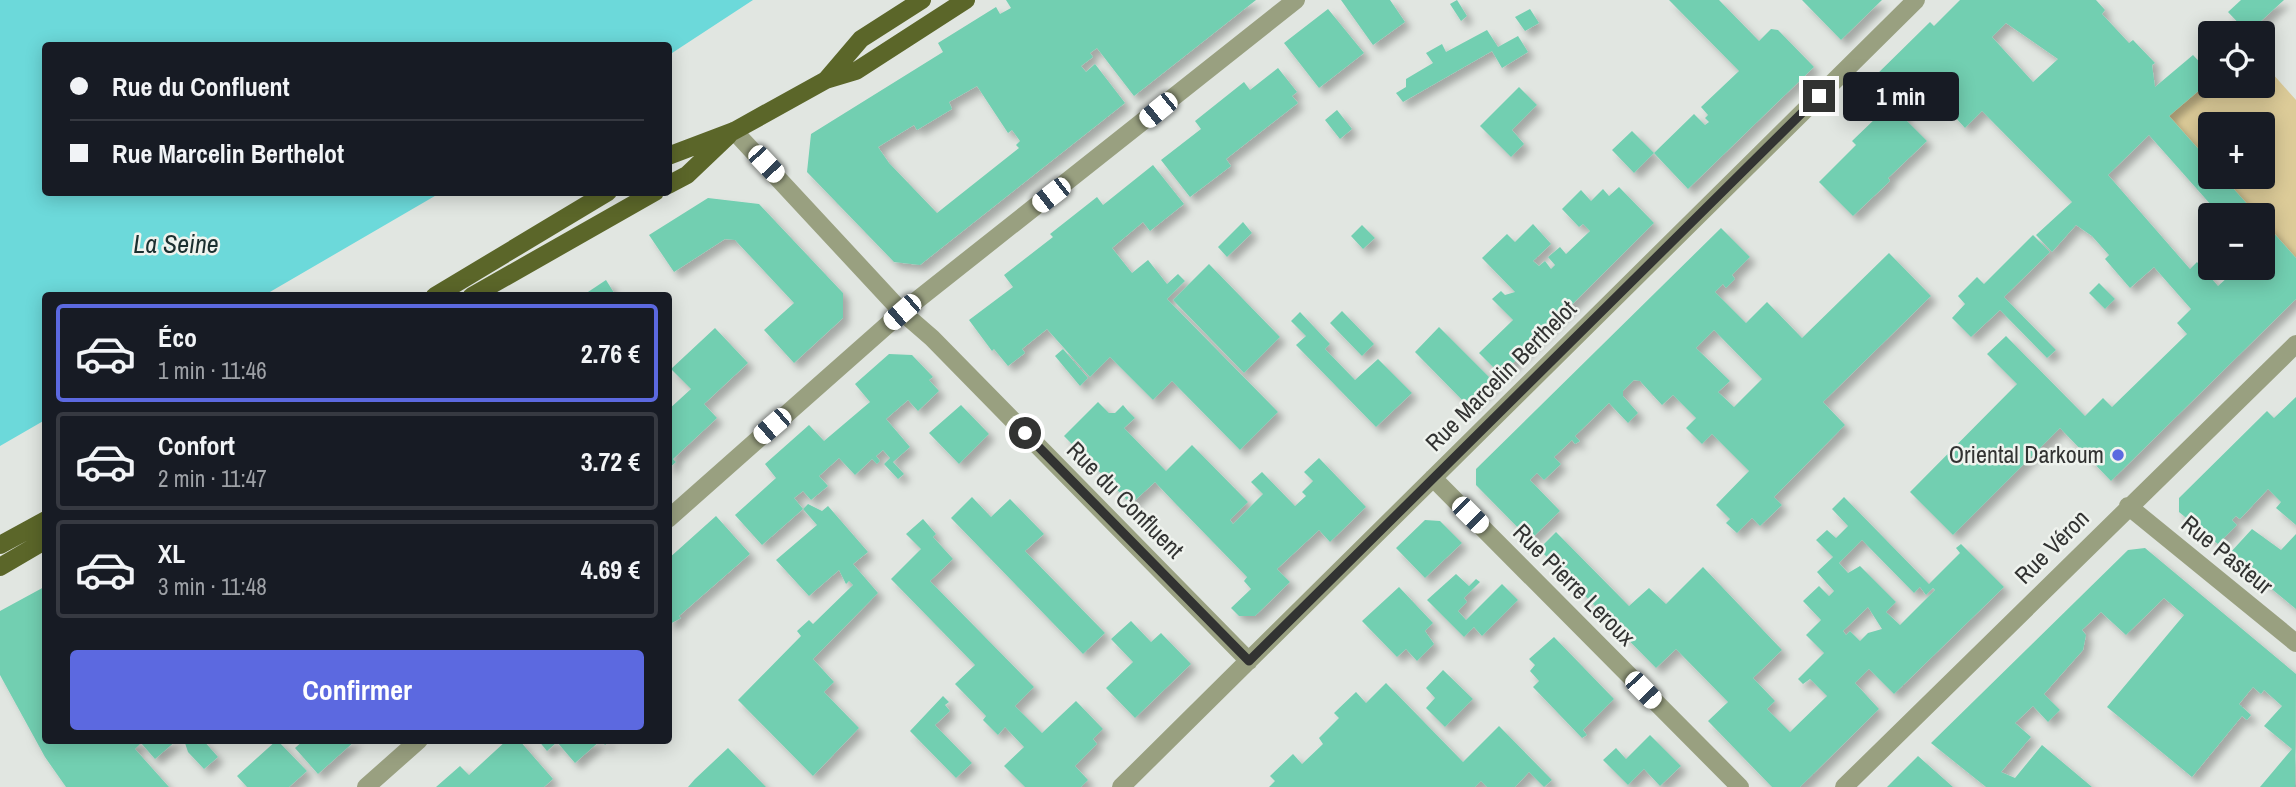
<!DOCTYPE html>
<html lang="fr">
<head>
<meta charset="utf-8">
<style>
	body { margin:0; font-family:"Archivo Narrow",sans-serif; background:#242831; color:#f1f3f6; height:100vh; display:flex; flex-direction:column; font-size:26px; white-space:nowrap }
	* { box-sizing:border-box; margin:0 }
	p { font-size:23px; color:#9ea1a6 }
	.icon { flex:none; width:38px; height:38px; fill:none; stroke:currentColor; stroke-width:2; stroke-linecap:round; stroke-linejoin:round }
	.map { position:relative; flex:1; overflow:hidden }
	.drawer { position:absolute; left:42px; top:292px; width:630px; height:452px; display:flex; flex-direction:column; background:#171b24; border-radius:7px; box-shadow:0 4px 18px #0003 }
	.drawer>* { flex:none }
	.guide { position:absolute; left:42px; top:42px; width:630px; height:154px; border-radius:7px; box-shadow:0 4px 18px #0003; display:grid; align-content:center; height:154px; padding:0 28px; background:#171b24 }
	.controls { position:absolute; left:2198px; top:21px; display:grid; gap:14px }
	.controls a { display:grid; place-items:center; width:77px; height:77px; border-radius:7px; background:#171b24; box-shadow:0 4px 18px #0003; font-size:35px }
	.end { position:absolute; width:32px; height:32px; margin:-16px; border:9px solid #323332; background:#fff; box-shadow:0 0 0 4px #fff }
	.from { border-radius:50% }
	.bubble { position:absolute; height:49px; border-radius:7px; background:#171b24; box-shadow:0 4px 18px #0003; font-size:23px; font-weight:700; line-height:49px; text-align:center }
	.car { position:absolute; width:21px; height:42px; margin:-21px -10px; border-radius:9px; box-shadow:0 0 5px 2px #0007; background:linear-gradient(#fff 24%,#345 0 40%,#fff 0 76%,#345 0 86%,#fff 0) }
	.guide b { display:flex; align-items:center; gap:24px; height:66px; font-size:26px }
	.guide b+b { border-top:2px solid #363941 }
	.guide i { width:18px; height:18px; background:#f1f3f6 }
	ul { padding:12px 0 0; list-style:none }
	li { display:flex; align-items:center; gap:21px; height:98px; margin:0 14px 10px; padding:0 14px; border:4px solid #363941; border-radius:7px }
	li div { flex:1 }
	li b { display:block; font-size:26px }
	li em { font-style:normal; font-weight:700 }
	li.active { border-color:#5c69e0 }
	li>.icon { width:63px; height:63px; stroke-width:1.5 }
	.button { display:flex; gap:14px; margin-top:auto; padding:14px 28px }
	.button a { flex:1; height:80px; border-radius:7px; background:#5c69e0; color:#fff; font-size:28px; font-weight:700; line-height:80px; text-align:center }
	.map>svg:first-child { display:block }
	.green { fill:#dccb98 }
	.water { fill:#6cd9da }
	.building { fill:#72cfb1; fill-rule:evenodd; filter:url(#shadow) }
	.lines { fill:none; stroke-linecap:round; stroke-linejoin:round }
	.minor { stroke:#99a080; stroke-width:18 }
	.major { stroke:#5b6629; stroke-width:18 }
	.route { stroke:#323332; stroke-width:9 }
	.poi-dot { fill:#5c69e0; stroke:#eff3ee; stroke-width:2.5 }
	.labels { text-anchor:middle; stroke-width:5; stroke-linejoin:round; paint-order:stroke }
	.street-label { font-size:24px; fill:#323332; stroke:#eff3ee }
	.poi-label { font-size:24px; fill:#323332; stroke:#eff3ee; text-anchor:end }
	.water-label { font-size:26px; font-style:italic; fill:#1a2f2f; stroke:#eff3ee }
</style>
</head>
<body>
<div class="map">
<svg width="2296" height="787" viewBox="0 0 2296 787">
	<defs>
		<filter id="shadow"><feDropShadow dx="6" dy="6" stdDeviation="3.5" flood-color="#0004"/></filter>
	</defs>
	<rect width="100%" height="100%" fill="#e1e6e1"/>
	<path class="green" d="M2263,63L2296,100V258L2263,221V215H2257L2223,177H2263V124H2210V162L2169,116L2210,81V86H2263Z"/>
	<path class="water" d="M0,0H753L669,55L668,46H46V192L440,193L263,296H46L45,420L0,446Z"/>
	<path class="building" d="M1006,0H1256L1134,96L1097,48L1090,53L1093,57L1081,66L1086,72L1095,64L1125,103L920,265L894,262L807,172L811,134L943,52L938,43L996,7L1000,14L1011,8ZM977,86L1008,133L1012,130L1020,141L1016,145L1019,148L937,213L889,163L878,147L914,125L917,130L952,109L949,102Z
		M1341,0H1390L1405,22L1373,45Z
		M1457,0L1467,16L1461,21L1450,4Z
		M1669,0H1719L1759,41L1771,29L1778,30L1814,67L1688,189L1654,153L1694,114L1705,125L1709,122L1705,118L1708,115L1701,107L1739,71Z
		M1802,0H1882L1841,40Z
		M1960,0H2096L2105,10L2102,14L2129,43L2133,40L2155,63L2152,65L2155,87L2193,55L2210,73V81L2169,116L2210,162V177H2223L2257,215H2220L2149,135L2108,175L2190,269L2197,262L2218,286L2238,268H2263V221L2296,258V299L2111,481L2060,428L1953,535L1910,492L2017,384L1987,354L2006,336L2085,416L2103,398L2112,407L2187,334L2177,323L2191,309L2154,267L2130,288L2105,259L2109,255L2092,236L2076,225L2052,252L2036,235L2072,202L1982,111L1965,128L1919,77L1913,82L1910,79L1903,86L1918,101L1902,116L1927,141L1888,178L1890,181L1853,216L1819,182L1856,145L1852,141L1878,116L1883,120L1895,108L1869,82L1930,22L1934,26ZM2006,23L2058,59L2033,82L1992,37Z
		M2241,0H2284L2248,33L2228,12Z
		M1328,9L1364,53L1319,88L1284,43Z
		M1530,9L1539,23L1525,31L1515,17Z
		M1487,30L1498,47L1518,36L1528,52L1502,68L1492,51L1403,102L1396,93L1406,87V79L1433,63L1426,53L1442,44L1446,52Z
		M1278,68L1297,92L1292,96L1298,103L1226,159L1231,166L1190,197L1161,160L1201,129L1195,121L1244,82L1250,90Z
		M1519,87L1537,105L1512,130L1524,144L1511,157L1480,126Z
		M1337,110L1352,129L1340,139L1325,120Z
		M1632,131L1654,153L1634,173L1612,150Z
		M1153,165L1184,204L1150,231L1143,222L1112,248L1132,273L1148,260L1167,284L1178,274L1185,281L1167,299L1278,412L1240,450L1172,381L1153,400L1110,357L1090,377L1047,329L1022,349L1025,353L1008,366L994,349L992,351L969,320L1013,287L1004,275L1053,237L1050,234L1097,197L1103,205Z
		M1619,187L1654,223L1501,375L1479,353L1513,320L1492,299L1501,291L1505,295L1515,292L1482,258L1507,234L1515,242L1533,224L1551,244L1533,261L1539,266L1545,261L1551,269L1555,265L1548,257L1560,247L1566,254L1590,231L1583,224L1579,227L1562,209L1581,190L1591,201L1603,189L1609,196Z
		M708,198L759,204L843,293V318L794,363L764,330L794,303L735,240L725,239L674,272L649,235Z
		M1243,222L1252,233L1227,257L1218,247Z
		M1362,225L1375,238L1363,249L1351,236Z
		M1721,228L1750,257L1732,275L1735,279L1726,288L1723,284L1715,292L1746,323L1767,302L1802,338L1889,253L1931,296L1823,402L1845,425L1774,497L1782,505L1760,526L1752,518L1737,533L1726,523L1730,519L1716,505L1749,471L1712,434L1702,444L1686,428L1696,418L1673,395L1662,405L1640,381L1634,380L1623,391V396L1638,413L1628,423L1609,403L1575,436L1580,441L1575,444L1572,440L1554,457L1561,464L1544,480L1537,473L1530,480L1560,511L1530,540L1476,485V469ZM1714,330L1762,379L1734,407L1718,392L1730,381L1696,348Z
		M2033,235L2050,252L2004,297L2056,350L2047,358L2000,310L1971,337L1952,318L1965,304L1958,296L1977,277L1984,284Z
		M1209,264L1280,337L1244,373L1173,300Z
		M606,280L616,296H582Z
		M2099,283L2115,299L2105,309L2089,293Z
		M1342,311L1374,344L1362,356L1330,323Z
		M1300,312L1330,344L1325,349L1355,380L1378,359L1412,393L1376,427L1296,345L1306,336L1291,321Z
		M1439,327L1494,382L1469,407L1415,352Z
		M715,328L748,363L704,404L717,418L673,459L676,462L668,469V410L691,389L671,369Z
		M1063,349L1088,378L1080,386L1055,356Z
		M889,354L912,355L933,377L929,380L939,391L918,411L908,400L886,419L910,447L893,462L904,474L898,479L884,464L890,458L883,450L876,456L880,461L877,464L872,459L855,475L839,458L819,476L828,486L811,500L803,491L794,498L803,509L762,545L735,515L776,478L765,464L809,425L824,441L870,402L855,384Z
		M2296,397V525L2276,508L2281,502L2268,489L2240,519L2236,516L2232,520L2237,525L2218,544L2179,512V498L2267,411L2274,418Z
		M1098,402L1109,413H1115L1123,405L1128,411L1135,418L1124,428L1166,471L1192,445L1248,502L1230,520L1233,524L1263,494L1251,482L1262,472L1295,506L1306,496L1302,492L1313,481L1304,472L1319,458L1366,507L1330,542L1319,530L1277,569L1290,582L1255,616H1239L1231,608L1251,589L1244,581L1247,577L1174,502L1155,482L1131,504L1064,436Z
		M961,405L989,434L959,464L929,433Z
		M972,497L991,517L1010,499L1044,534L1025,551L1105,633L1083,654L951,518Z
		M1844,497L1929,584L1960,553L1956,548L1961,544L2004,587L1894,694L1869,669L1855,683L1879,709L1800,787H1772L1708,721L1728,702L1676,649L1656,668L1539,549L1556,532L1629,606L1649,588L1666,604L1703,567L1782,650L1753,678L1775,701L1767,709L1790,732L1827,696L1810,679L1803,684L1798,679L1824,653L1806,635L1821,620L1803,601L1819,586L1829,596L1834,591L1817,572L1833,557L1816,540L1827,530L1836,538L1848,526L1832,509ZM1862,540L1914,593L1920,587L1926,595L1933,588L1935,590L1900,625L1886,612L1896,602L1860,566L1848,573L1839,563ZM1868,607L1882,629L1868,633L1860,641L1850,631L1846,635L1843,631Z
		M808,504L822,511L828,506L868,552L853,564L878,593L813,659L834,682L824,692L859,728L813,776L738,700L801,636L797,631L809,620L813,624L853,585L849,581L846,584L839,570L809,596L776,560L817,525L803,509Z
		M716,516L750,554L679,616L681,618L668,625V559Z
		M923,519L936,534L933,537L953,559L930,581L1034,687L1015,706L1042,733L1076,701L1103,729L1093,739L1097,744L1075,766L1088,780L1081,787H1025L1004,766L1024,747L1005,727L998,735L983,720L986,716L955,684L975,665L891,579L921,549L906,534Z
		M1425,520L1440,521L1462,543L1425,578L1396,548Z
		M2252,529L2281,550L2296,534V609L2229,554Z
		M2145,548L2296,674L2295,787H2260L2292,749L2264,726L2282,706L2264,690L2261,694L2253,687L2239,704L2251,715L2247,720L2242,716L2192,777L2107,707L2184,615L2164,598L2126,635L2101,612L2082,630L2086,635L2083,650L2044,694L2060,710L2048,722L2033,706L2015,723L2031,737L2001,772L2015,778L2042,745L2092,787H1986L1931,743L2128,550Z
		M1456,574L1469,586L1476,579L1480,582L1464,598L1467,602L1458,611L1466,620L1502,584L1518,600L1482,636L1474,627L1464,637L1427,600Z
		M46,586V740H177L155,759L141,743L135,749L169,787H66L45,757L0,675V611Z
		M1399,587L1433,623L1425,631L1434,644L1417,661L1406,649L1397,657L1362,621Z
		M1131,621L1151,642L1161,633L1191,664L1135,718L1106,688L1133,662L1111,639Z
		M1554,637L1614,699L1583,730L1587,735L1582,738L1533,687L1539,681L1530,671L1535,665L1529,659Z
		M1443,670L1473,699L1445,727L1426,708L1435,698L1426,688Z
		M1386,683L1463,762L1499,726L1552,780L1544,787L1529,772L1515,787H1487L1481,781L1475,787H1269L1275,781L1270,776L1293,754L1302,764L1323,744L1319,738L1339,718L1334,713L1356,692L1366,703Z
		M943,696L949,702L945,705L950,711L935,725L972,763L956,778L910,731Z
		M1650,735L1681,766L1660,786L1644,769L1628,785L1603,760L1616,748L1626,759Z
		M184,740H203L218,757L204,769L188,752Z
		M277,740L307,771L289,787H247L237,776Z
		M304,740H356L318,774L295,748Z
		M507,740H519L553,779L544,787H436L460,766L469,775Z
		M538,740H610L605,745L601,740L575,763L557,742L547,751Z
		M728,748L766,787H688L695,779Z
		M1918,756L1953,787H1887Z"/>
	<g class="lines">
		<path class="minor" d="M734,131L902,312L932,338L1249,661
			M1433,478L1740,787
			M2128,506L2296,643
			M668,519L902,312L1296,0
			M366,787L419,740
			M1121,787L1916,0
			M1844,787L2296,344"/>
		<path class="major" d="M826,80L861,39L922,0
			M668,156L734,131L826,80L856,71L966,0
			M668,185L687,175L728,136
			M435,296L608,192
			M472,296L655,192
			M0,545L46,520
			M0,567L46,540"/>
	</g>
	<g class="lines">
		<path class="route" d="M1025,433L1249,661L1819,96"/>
	</g>
	<circle class="poi-dot" cx="2118" cy="455" r="7"/>
	<g class="labels">
		<g class="street-label">
			<text transform="translate(1501 376) rotate(-45)" y="8">Rue Marcelin Berthelot</text>
			<text transform="translate(1125 500) rotate(45)" y="8">Rue du Confluent</text>
			<text transform="translate(2052 547) rotate(-45)" y="8">Rue Véron</text>
			<text transform="translate(2227 555) rotate(39)" y="8">Rue Pasteur</text>
			<text transform="translate(1574 585) rotate(45)" y="8">Rue Pierre Leroux</text>
		</g>
		<g class="poi-label">
			<text x="2104" y="463">Oriental Darkoum</text>
		</g>
		<g class="water-label">
			<text x="176" y="253">La Seine</text>
		</g>
	</g>
</svg>
<div class="controls">
<a><svg class="icon" aria-label="locate" viewBox="0 0 24 24"><circle cx="12" cy="12" r="6"/><path d="M12 2v4M12 18v4M2 12h4M18 12h4"/></svg></a>
<a>+</a>
<a>−</a>
</div>
<i class="end from" style="left:1025px;top:433px"></i>
<i class="end" style="left:1819px;top:96px"></i>
<div class="bubble" style="left:1843px;top:72px;width:116px">1 min</div>
<i class="car" style="left:1158px;top:110px;rotate:231deg"></i>
<i class="car" style="left:766px;top:164px;rotate:137deg"></i>
<i class="car" style="left:1051px;top:195px;rotate:232deg"></i>
<i class="car" style="left:902px;top:312px;rotate:229deg"></i>
<i class="car" style="left:772px;top:426px;rotate:229deg"></i>
<i class="car" style="left:1470px;top:515px;rotate:135deg"></i>
<i class="car" style="left:1643px;top:690px;rotate:136deg"></i>
<div class="guide">
<b><i class="from"></i>Rue du Confluent</b>
<b><i></i>Rue Marcelin Berthelot</b>
</div>
<section class="drawer">
<ul>
<li class="active"><svg class="icon" aria-label="car" viewBox="0 0 24 24"><path d="M5 17H2v-5l4-1 3-4h7l3 4 3 1v5h-3M9 17h6M6 11h13"/><circle cx="7" cy="17" r="2"/><circle cx="17" cy="17" r="2"/></svg><div><b>Éco</b><p>1 min · 11:46</p></div><em>2.76 €</em></li>
<li><svg class="icon" aria-label="car" viewBox="0 0 24 24"><path d="M5 17H2v-5l4-1 3-4h7l3 4 3 1v5h-3M9 17h6M6 11h13"/><circle cx="7" cy="17" r="2"/><circle cx="17" cy="17" r="2"/></svg><div><b>Confort</b><p>2 min · 11:47</p></div><em>3.72 €</em></li>
<li><svg class="icon" aria-label="car" viewBox="0 0 24 24"><path d="M5 17H2v-5l4-1 3-4h7l3 4 3 1v5h-3M9 17h6M6 11h13"/><circle cx="7" cy="17" r="2"/><circle cx="17" cy="17" r="2"/></svg><div><b>XL</b><p>3 min · 11:48</p></div><em>4.69 €</em></li>
</ul>
<div class="button"><a>Confirmer</a></div>
</section>
</div>
</body>
</html>
